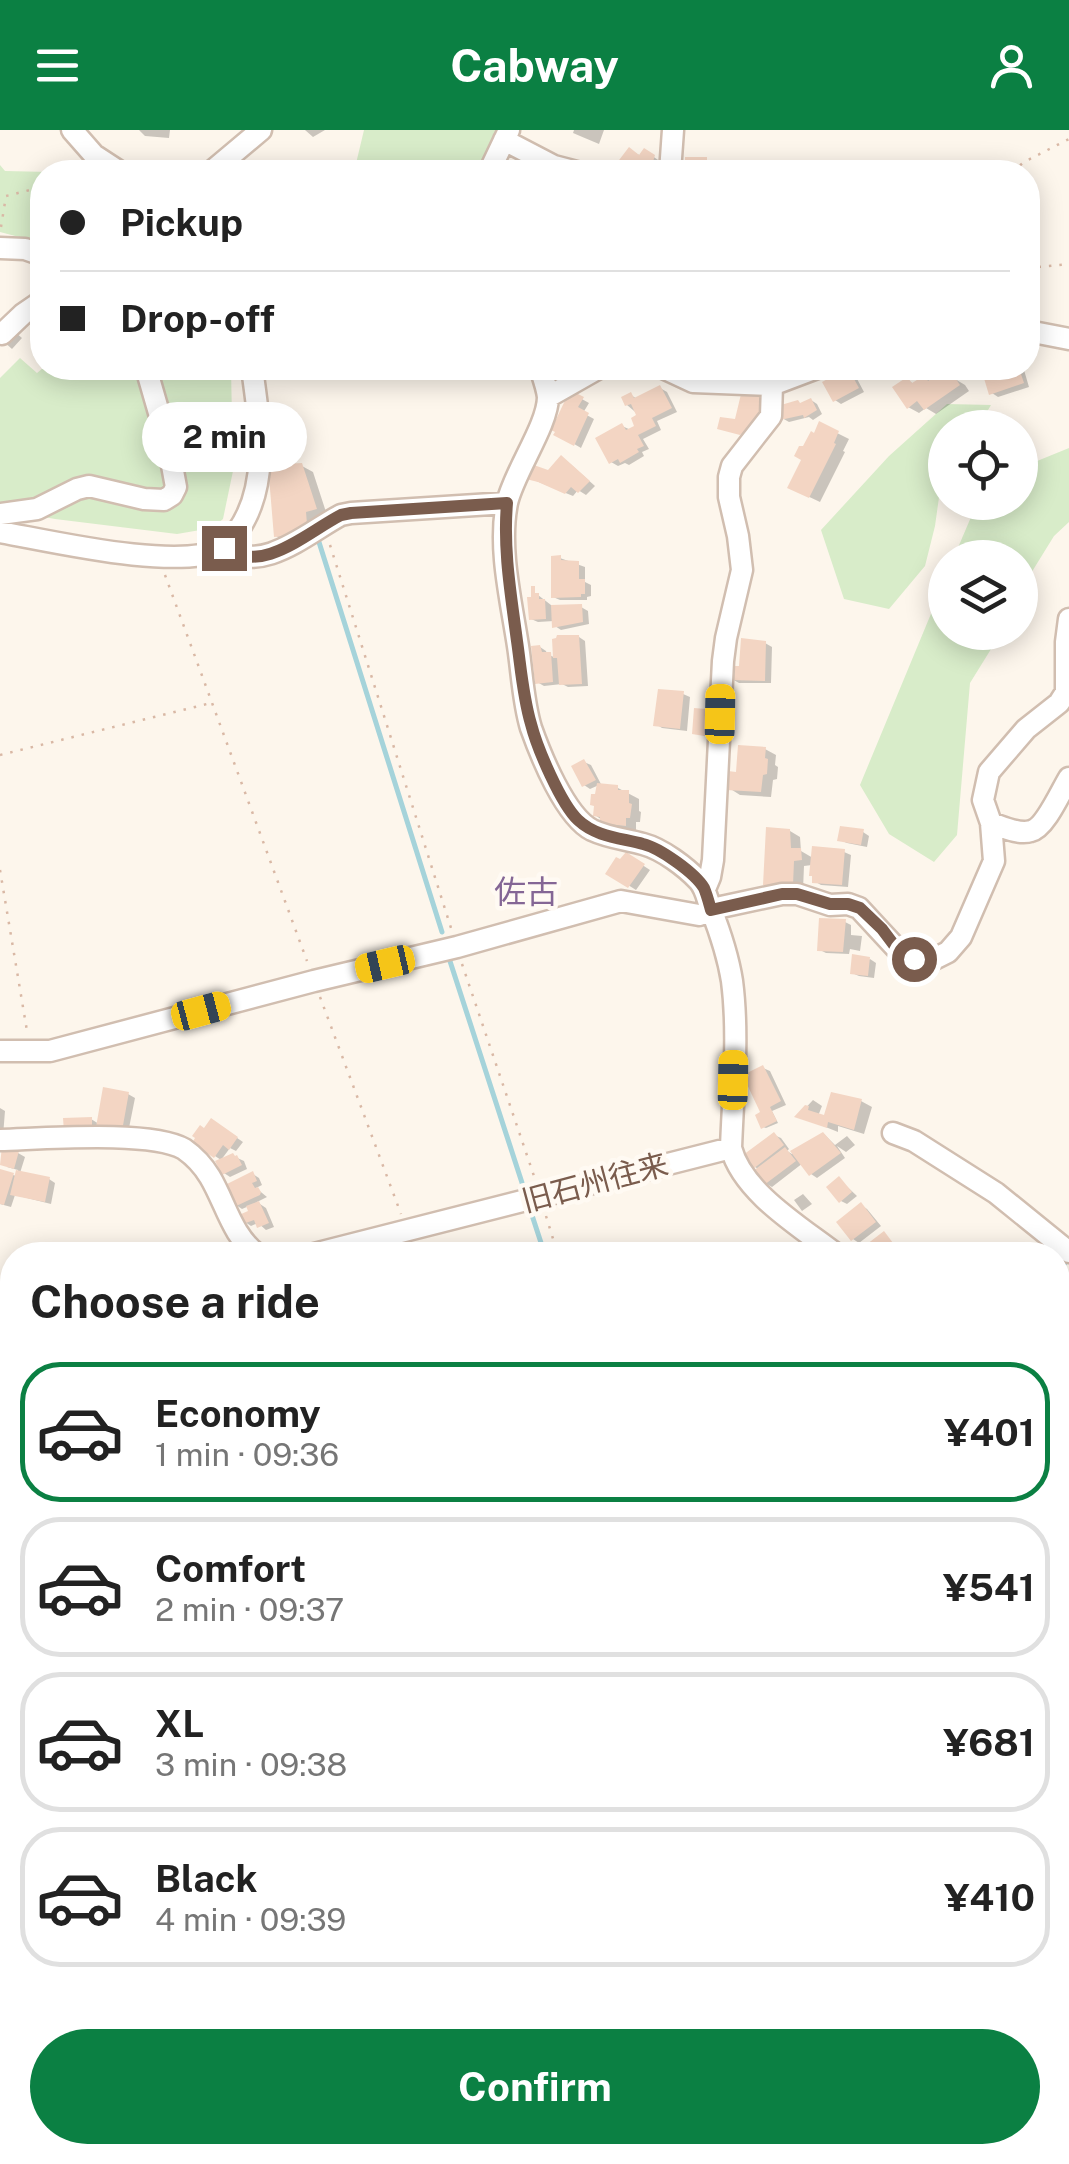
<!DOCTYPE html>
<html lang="en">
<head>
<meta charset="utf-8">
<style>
	body { margin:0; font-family:"Public Sans","Noto Sans JP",sans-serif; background:#f2f2f2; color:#222; height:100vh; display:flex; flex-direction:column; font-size:38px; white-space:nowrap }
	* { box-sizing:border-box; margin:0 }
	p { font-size:32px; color:#767676 }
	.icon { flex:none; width:55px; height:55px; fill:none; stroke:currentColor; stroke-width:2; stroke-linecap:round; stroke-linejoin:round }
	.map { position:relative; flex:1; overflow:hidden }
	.sheet { position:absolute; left:0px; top:1112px; width:1070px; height:922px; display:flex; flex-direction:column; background:#fff; border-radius:40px 40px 0 0; box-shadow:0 5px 25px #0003 }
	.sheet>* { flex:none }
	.guide { position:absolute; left:30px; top:30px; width:1010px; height:220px; border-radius:40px; box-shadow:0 5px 25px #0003; display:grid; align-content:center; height:220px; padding:0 30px; background:#fff }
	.fabs { position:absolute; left:928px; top:280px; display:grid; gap:20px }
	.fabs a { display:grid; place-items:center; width:110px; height:110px; border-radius:50%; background:#fff; box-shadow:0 5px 25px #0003; font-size:50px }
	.end { position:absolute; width:45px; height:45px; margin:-22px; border:12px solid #7a5c4d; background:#fff; box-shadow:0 0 0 5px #fff }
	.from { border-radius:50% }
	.bubble { position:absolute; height:70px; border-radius:35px; background:#fff; box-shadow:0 5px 25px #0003; font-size:32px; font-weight:700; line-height:70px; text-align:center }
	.car { position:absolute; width:30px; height:60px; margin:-30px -15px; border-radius:12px; box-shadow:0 0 8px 2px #0007; background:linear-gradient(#f5c518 24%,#345 0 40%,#f5c518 0 76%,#345 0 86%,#f5c518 0) }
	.guide b { display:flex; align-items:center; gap:35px; height:95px; font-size:38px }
	.guide b+b { border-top:2px solid #e0e0e0 }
	.guide i { width:25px; height:25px; background:#222 }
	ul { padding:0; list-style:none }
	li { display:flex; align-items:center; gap:30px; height:140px; margin:0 20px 15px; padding:0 10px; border:5px solid #e0e0e0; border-radius:40px }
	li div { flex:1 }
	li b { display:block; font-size:38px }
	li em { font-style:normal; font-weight:700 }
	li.active { border-color:#0b8043 }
	li>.icon { width:90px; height:90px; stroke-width:1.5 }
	h2 { padding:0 30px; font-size:45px; line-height:120px }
	.button { display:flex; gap:20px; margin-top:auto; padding:20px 30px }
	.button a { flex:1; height:115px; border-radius:60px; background:#0b8043; color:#fff; font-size:40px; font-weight:700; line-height:115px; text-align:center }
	header { display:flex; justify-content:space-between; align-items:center; height:130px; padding:0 30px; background:#0b8043; color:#fff; font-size:45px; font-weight:700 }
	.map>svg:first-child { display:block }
	.green { fill:#d8ecc9 }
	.shadow { fill:#0003 }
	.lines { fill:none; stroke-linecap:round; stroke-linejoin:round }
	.stream { stroke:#a5d3da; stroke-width:5 }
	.building { fill:#f3d5c3 }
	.minor-casing { stroke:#d1beb0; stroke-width:25 }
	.path { stroke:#d9b8a5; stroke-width:2.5; stroke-dasharray:2.5 8; stroke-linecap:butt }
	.minor { stroke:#fff; stroke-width:20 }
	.route { stroke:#7a5c4d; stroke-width:12 }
	.labels { text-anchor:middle; stroke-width:9; stroke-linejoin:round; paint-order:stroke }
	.street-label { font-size:30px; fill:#7a5c4d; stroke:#fffaf3 }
	.neighbourhood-label { font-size:32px; fill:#846695; stroke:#fffaf3 }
</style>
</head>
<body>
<header><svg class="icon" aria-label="menu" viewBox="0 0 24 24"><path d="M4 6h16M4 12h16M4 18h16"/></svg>Cabway<svg class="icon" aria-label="person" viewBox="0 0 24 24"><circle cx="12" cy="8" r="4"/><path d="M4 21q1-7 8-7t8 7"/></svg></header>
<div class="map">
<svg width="1069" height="2034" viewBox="0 0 1069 2034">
	<rect width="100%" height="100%" fill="#fdf6ec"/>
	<path class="green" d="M364,0H502L481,42H354Z
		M0,35L5,41L50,42H42V113L0,102Z
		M20,228L37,243L43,238H231L233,341L223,389L212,398L177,404L55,389L0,379V248Z
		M947,274L991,275L978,297L945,298V347L941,353L935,396L925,436L889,479L844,469L821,400L889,326Z
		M1069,318V392L1054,406L1020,461V428L954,427L977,373L1020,372V338Z
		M945,450V502L1001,503L970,553L957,705L934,732L889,704L860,655Z"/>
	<path class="shadow" d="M139,0H170L169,8L145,6Z
		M305,0H325L313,7Z
		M574,0H604L599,14L580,6L573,3Z
		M630,20L641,26L645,21L664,34L662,42H613Z
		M688,29L707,30L713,33V42H688Z
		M15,202L22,208L12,219L3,211Z
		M900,238H919L903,246L897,239Z
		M994,238H1020L1024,240L1029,257L998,267L992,263L995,244Z
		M848,241L855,245L864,262L841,274L835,270Z
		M945,243L965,255L969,261L936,284L926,278L919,283L908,277L907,250L914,254L925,248L932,252Z
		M660,258L667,262L677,282L657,291L661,300L643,309L649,319L642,322L644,326L629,335L625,333L618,336L611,332L622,296L631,300L638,297L640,286L627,275L631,265L637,269Z
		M571,263L589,273L583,283L594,289L581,318L557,304Z
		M811,270L817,274L822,284L813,290L809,287L789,292L782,288Z
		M821,295L849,309L843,321L845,322L820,372L801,363L804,329Z
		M568,332L595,356L586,365L578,360L573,366L529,348L549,343Z
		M302,336L313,342L327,385L316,387L317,400L287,412L276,406Z
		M560,428L585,437V452L591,455V466L587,467V470H560L553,467Z
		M538,465L551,475L581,477L588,481L589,494L561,500L555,496L554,491L538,492L531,489Z
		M579,507L585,511L588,556L568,557L562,554L544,556L537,552L540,517L546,521L547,524L556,528Z
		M765,513L772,517L771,553H739L732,549Z
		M683,564L690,567L687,601L662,598L656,594Z
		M765,619L776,625L775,635L778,637L777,649L773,650L771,667L740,665L729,658L738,645Z
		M584,632L591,635L602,656L618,658L639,669V681L641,682L640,692H636V700L613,698L595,685L599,655L590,659L584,655Z
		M790,701L800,707L801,721L813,728L844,722L851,725L848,757L821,755L814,751L812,735L804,736L803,760L776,759L766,753Z
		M863,702L869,706L867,717L847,713L840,710Z
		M627,725L650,740L636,760L609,743Z
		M845,792L851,795V805L862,806L860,821L850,819L849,824L826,823L820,820Z
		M870,829L876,833L874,848L859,846L852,843Z
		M763,938L770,941L786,975L772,981L778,993L766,998L763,997Z
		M128,964L135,968L128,1003L73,1004L91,989L99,994Z
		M813,970L822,976L818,986L826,988L861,971L872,977L864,1004L838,996V1002L798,986Z
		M0,978L5,981L3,1006H0Z
		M218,995L243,1012L236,1021L230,1018L221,1030L215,1026L205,1001Z
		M824,1004L835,1015L847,1006L855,1015L846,1022L837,1016L845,1028L817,1048L811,1044L803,1033L772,1057L765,1053L760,1040L755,1037L774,1005L781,1008L789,1019L787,1021L792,1024Z
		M18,1023L25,1027L20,1043L49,1049L55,1053L51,1074L15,1065L11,1077L0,1074V1042L17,1046L18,1040L7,1037Z
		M233,1026L244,1031L247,1039L230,1047L224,1043Z
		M253,1044L259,1048L262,1055L256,1058L267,1067L257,1072L266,1078L274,1097L266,1100L258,1093L251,1096L245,1092L252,1083L249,1076L242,1079L236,1075Z
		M839,1049L857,1066L847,1074L841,1071Z
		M803,1064L812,1074L802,1081L794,1070Z
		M861,1075L867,1079L881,1096L859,1113L853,1109Z
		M1039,1117L1046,1121L1051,1125H1032Z
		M0,1158L12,1168L11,1182L0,1174Z
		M0,1226L12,1233L2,1252L7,1255L2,1263L0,1262Z
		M0,1310L11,1315L3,1342H0Z
		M1058,1327L1069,1331V1341H1058Z
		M0,1349L9,1353L5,1369L0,1368Z
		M0,1377L8,1382L3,1398L0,1397Z
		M1058,1392L1068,1397L1066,1411L1058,1410Z
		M5,1671L12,1672V1682L4,1680Z
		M1067,1705L1069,1706V1722L1059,1716Z
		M1058,1777L1069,1789L1058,1802Z
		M1058,1843L1069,1853V1858L1058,1871Z
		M457,2022H483L466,2031L460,2028Z
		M597,2022H604L613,2027L616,2034H595L591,2026Z
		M1004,2022H1020L1026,2034H1011Z"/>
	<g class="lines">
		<path class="stream" d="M318,409L442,802
			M448,825L525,1062
			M529,1076L545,1125
			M1058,1143L1066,1131
			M922,2022L931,2033"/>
	</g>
	<path class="building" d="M629,17L639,25L644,18L655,25L650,42H610Z
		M685,27H707V42H685Z
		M848,238L859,258L833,272L822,252Z
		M991,238H1019L1024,253L989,265L983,245L992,242Z
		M945,240L951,249L954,246L960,255L924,280L917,271L907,279L892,257L907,247L912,253L925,245L928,251Z
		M660,255L672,278L652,288L656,296L638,305L644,316L637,319L639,322L620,333L618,329L609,334L595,308L622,293L626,300L634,296L631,288L636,285L631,274L625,276L621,267L631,262L634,268Z
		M570,260L584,267L578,277L589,283L574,316L553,305L555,302L551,300Z
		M742,260L766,262V287L740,305L717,299L720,287L735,289Z
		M811,268L817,280L804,288L803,285L780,290L774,277L798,270L800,273Z
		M819,291L839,301L834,313L836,314L809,368L787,358L801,330L794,326L799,316H803L811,301L814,303Z
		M561,325L590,351L578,363L571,357L565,364L538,352L526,349L531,334L548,340Z
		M302,333L317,379L306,382L307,394L289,406L274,407L268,335Z
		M561,425V430L579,431V449H585V464H581V467L551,468V426Z
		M531,456H535V463H539V469H545L546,489L529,490L527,467H531Z
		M582,474L583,492L552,498L551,475Z
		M557,505H579L582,554L559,555L557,528H553L552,509L556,508Z
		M741,508L766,511L765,551L730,550V536H739Z
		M540,515L542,522H551L553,552L535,554L531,516Z
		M658,559L684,561L680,599L653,596Z
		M707,573L719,574L716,608L692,604L694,578L706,579Z
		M738,615L766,617L765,628L768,629L767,644L763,645L761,662L726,660L728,641L736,642Z
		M584,629L596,650L582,657L571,636Z
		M597,653L618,655V660H629V673L632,674L630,688H626V696L600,693V687L593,686L594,676L590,675L591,664H595Z
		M840,696L864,699L861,715L837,711Z
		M766,697L790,699L791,718H801L802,730L794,731L793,755H763Z
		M812,716L845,719L842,755L812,753V746H809Z
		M626,722L645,734L628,758L605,744L616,727L620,729Z
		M819,788L846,789L843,822L817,821Z
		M852,824L870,827L868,846L850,844Z
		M763,935L781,971L770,977L777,991L761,999L755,985L760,982L744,948L749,946L747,943Z
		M103,957L129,962L122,1001L96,997Z
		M831,962L862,969L854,1000L828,992L827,998L794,987L805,975L809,976L808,980L824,985Z
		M92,987V1001L64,1002L63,988Z
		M211,988L238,1007L229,1020L223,1015L214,1028L192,1013L195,1008L192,1006L200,995L204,998Z
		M774,1002L784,1015L753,1039L743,1025Z
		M823,1002L841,1023L809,1046L790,1021Z
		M2,1016L19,1021L14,1039L0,1035Z
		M785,1017L796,1031L764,1055L753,1041Z
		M233,1023L235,1026L237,1025L242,1035L222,1045L215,1031Z
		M0,1039L14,1043L4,1075L0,1074Z
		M16,1040L50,1047L45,1072L10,1065Z
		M253,1041L257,1051L252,1053L255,1058L258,1057L261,1062L260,1065L234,1077L223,1056Z
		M839,1046L852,1062L839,1073L826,1057Z
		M259,1071L269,1093L257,1098L254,1090L243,1094L239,1085L248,1081L246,1076Z
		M861,1072L876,1092L851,1111L836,1092Z
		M884,1101L902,1125H861L858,1121Z
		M1069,1146V1183L1058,1173V1159Z
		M1064,1282L1069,1284V1322L1058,1317V1297Z
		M1058,1352L1069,1354L1068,1387L1058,1386Z
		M0,1602L12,1604V1627L0,1625Z
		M7,2009L12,2011V2022H41L61,2030L59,2034H15L0,2028Z"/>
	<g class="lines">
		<g class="minor-casing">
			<path id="minor" d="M72,0L94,25L120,42
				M504,10L554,36L577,42
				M211,42L261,0
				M489,42L509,0
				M670,42L673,0
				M0,118L25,119L42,125
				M1028,201L1069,209
				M2,204L23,184L42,171
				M540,238C543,247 547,258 548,267C548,295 514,342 507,373C498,418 511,470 518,516C522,542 523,572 531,598C541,626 565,686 592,700C609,708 625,709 643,714C662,719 686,737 699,751C706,759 707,769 711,779C720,802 728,826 732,851C739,905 733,963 731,1018C743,1063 801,1097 837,1125
				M663,238L693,252L772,255L817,238
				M548,267L599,238
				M0,384L37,379L77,359L89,356L144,369L164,370L172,365L176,357L168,314L146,238
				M0,402C51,411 178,441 221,419C227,416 232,408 237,402C271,355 259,291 252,238
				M224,418C262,445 307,403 341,385L351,383L507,373
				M991,693C1003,697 1019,705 1031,701C1045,698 1061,661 1069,648
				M705,759L710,747L713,730L723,531L726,508L742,440L738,406L729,367V347L732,336L771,286L772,255
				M0,921H50L314,851L457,817L621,771L699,785L721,777L782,764H797L830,775L848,774L859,778L897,819L915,829L932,830L948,822L961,807L994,731L991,693L983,670L989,642L1026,599L1059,573L1066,562V512L1069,489
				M893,1003L914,1011L996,1063L1069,1122
				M0,1010C41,1009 151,1000 184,1019C194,1026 204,1037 210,1047C226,1074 232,1106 258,1125
				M310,1125L731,1018
				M1058,1190L1069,1188
				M1058,1231L1069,1241
				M0,1270L12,1272
				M1058,1349L1069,1348
				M0,1662L12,1659
				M530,2022L534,2034
				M1031,2022L1036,2034
				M941,2034L955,2022"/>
		</g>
		<path class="path" d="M1012,42L1024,32L1069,9
			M1,97L6,66L42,57
			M1028,138L1069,134
			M330,415L451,798
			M165,445L307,831
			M0,625L211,573
			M0,740L27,901
			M462,834L535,1049
			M320,867L401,1084
			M546,1086L558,1125
			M1058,1520L1069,1532
			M1058,1674L1069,1666
			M326,2022L336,2034
			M912,2022L921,2034"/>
		<use href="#minor" class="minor"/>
	</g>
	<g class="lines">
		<path class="route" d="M224,418C263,445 306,403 341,385L351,383L507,373C503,420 511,465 517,511C521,539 523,567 531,594C537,618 561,674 578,690C596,707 621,708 643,714C660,718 695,743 704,758C707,765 709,773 711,780L782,764H797L830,774H848L860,778L882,799L897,819L914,829"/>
	</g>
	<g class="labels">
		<g class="street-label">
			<text transform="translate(595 1053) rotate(-15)" y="10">旧石州往来</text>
		</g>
		<g class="neighbourhood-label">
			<text x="526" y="773">佐古</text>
		</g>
	</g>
</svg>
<div class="fabs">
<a><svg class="icon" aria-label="locate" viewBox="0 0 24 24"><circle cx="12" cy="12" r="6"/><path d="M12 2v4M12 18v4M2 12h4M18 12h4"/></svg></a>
<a><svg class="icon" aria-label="layers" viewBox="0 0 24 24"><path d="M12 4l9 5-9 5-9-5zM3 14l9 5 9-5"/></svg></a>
</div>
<i class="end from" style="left:914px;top:829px"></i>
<i class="end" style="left:224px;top:418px"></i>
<div class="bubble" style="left:142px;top:272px;width:165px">2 min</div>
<i class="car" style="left:720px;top:584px;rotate:1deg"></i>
<i class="car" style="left:385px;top:834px;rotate:257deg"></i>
<i class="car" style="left:201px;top:881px;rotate:75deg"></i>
<i class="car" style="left:733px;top:950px;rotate:1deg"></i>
<div class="guide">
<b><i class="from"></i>Pickup</b>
<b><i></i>Drop-off</b>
</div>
<section class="sheet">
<h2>Choose a ride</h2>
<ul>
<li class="active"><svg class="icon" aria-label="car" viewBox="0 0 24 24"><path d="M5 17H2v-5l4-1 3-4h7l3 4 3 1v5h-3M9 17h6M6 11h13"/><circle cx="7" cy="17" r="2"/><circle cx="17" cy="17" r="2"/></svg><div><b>Economy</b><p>1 min · 09:36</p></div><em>¥401</em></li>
<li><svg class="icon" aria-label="car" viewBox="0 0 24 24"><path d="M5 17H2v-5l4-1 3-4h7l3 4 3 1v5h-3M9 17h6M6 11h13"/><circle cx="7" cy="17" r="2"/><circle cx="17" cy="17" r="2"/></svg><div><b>Comfort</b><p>2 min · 09:37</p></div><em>¥541</em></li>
<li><svg class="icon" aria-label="car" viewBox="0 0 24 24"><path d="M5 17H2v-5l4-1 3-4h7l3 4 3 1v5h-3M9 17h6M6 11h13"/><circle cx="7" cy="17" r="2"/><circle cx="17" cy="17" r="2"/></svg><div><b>XL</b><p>3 min · 09:38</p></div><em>¥681</em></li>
<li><svg class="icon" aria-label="car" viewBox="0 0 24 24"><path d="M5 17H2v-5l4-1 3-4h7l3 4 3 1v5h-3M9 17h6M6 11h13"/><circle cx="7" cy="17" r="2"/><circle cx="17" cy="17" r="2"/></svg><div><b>Black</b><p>4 min · 09:39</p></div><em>¥410</em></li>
</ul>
<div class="button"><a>Confirm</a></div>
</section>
</div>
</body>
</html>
